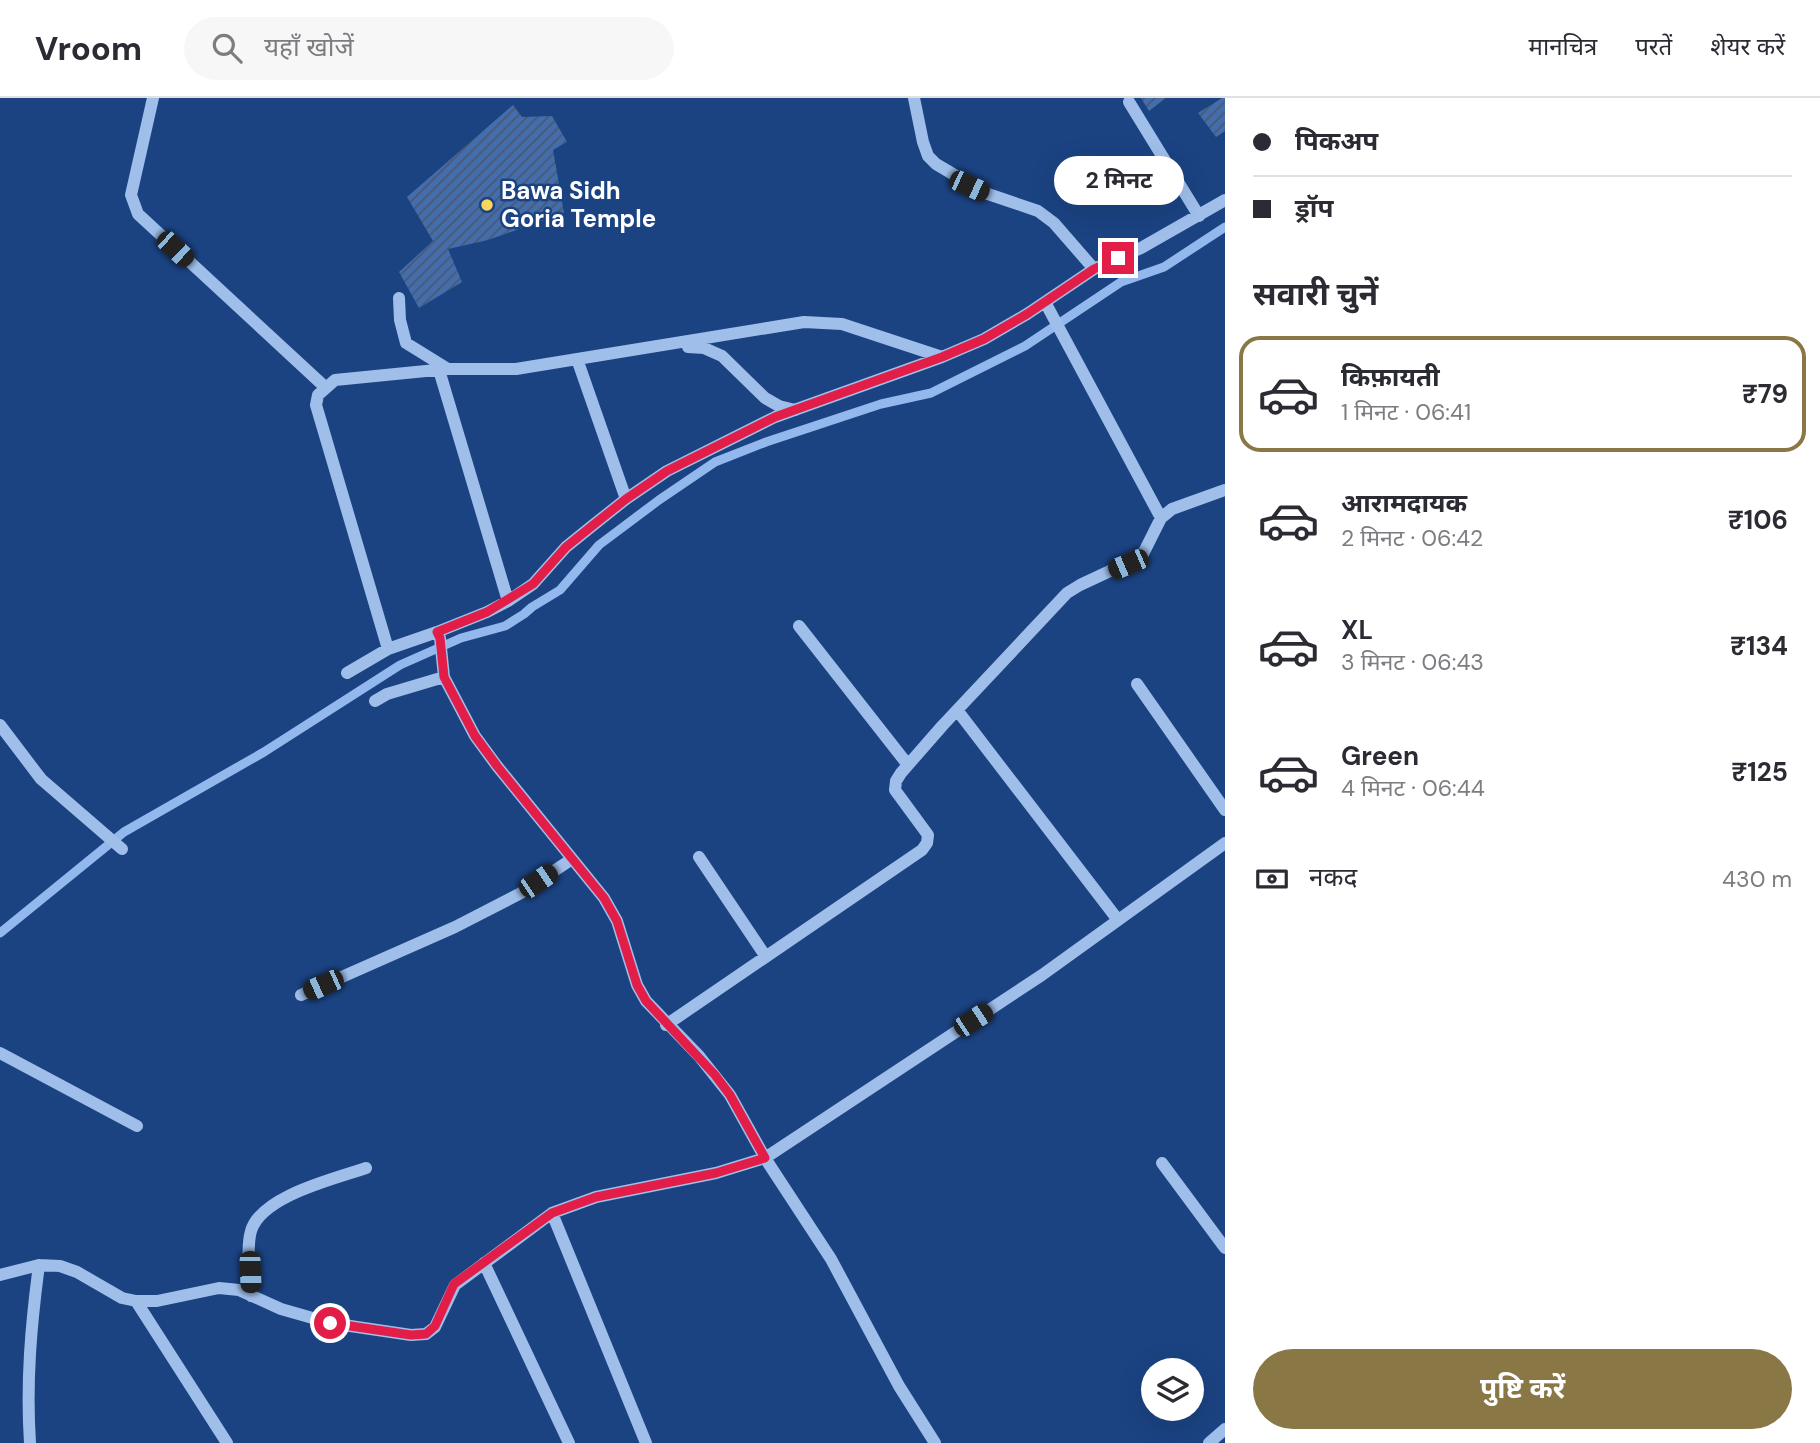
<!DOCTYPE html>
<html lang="hi">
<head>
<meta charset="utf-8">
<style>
	body { margin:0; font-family:"DM Sans","Noto Sans Devanagari",sans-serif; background:#f7f7f7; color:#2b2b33; height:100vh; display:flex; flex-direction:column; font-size:26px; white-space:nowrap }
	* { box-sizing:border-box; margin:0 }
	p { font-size:23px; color:#7c7c81 }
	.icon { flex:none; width:38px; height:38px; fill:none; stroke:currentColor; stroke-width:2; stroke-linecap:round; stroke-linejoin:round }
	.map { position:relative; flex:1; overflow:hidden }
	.sheet { display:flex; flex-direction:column; background:#fff; width:595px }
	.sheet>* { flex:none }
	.banner { display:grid; align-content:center; height:154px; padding:0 28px; background:#fff }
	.fabs { position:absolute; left:1141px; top:1260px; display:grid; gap:14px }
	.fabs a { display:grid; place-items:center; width:63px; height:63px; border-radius:50%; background:#fff; box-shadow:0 7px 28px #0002; font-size:35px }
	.end { position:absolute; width:32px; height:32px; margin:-16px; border:9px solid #e11d48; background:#fff; box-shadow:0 0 0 4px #fff }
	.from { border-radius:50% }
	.bubble { position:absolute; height:49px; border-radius:24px; background:#fff; box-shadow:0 7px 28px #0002; font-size:23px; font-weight:700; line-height:49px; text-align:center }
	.car { position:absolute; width:21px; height:42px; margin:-21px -10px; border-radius:9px; box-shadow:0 0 5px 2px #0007; background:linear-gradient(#222 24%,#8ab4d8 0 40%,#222 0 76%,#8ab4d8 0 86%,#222 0) }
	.banner b { display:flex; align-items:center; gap:24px; height:66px; font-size:26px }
	.banner b+b { border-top:2px solid #e1e1e2 }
	.banner i { width:18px; height:18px; background:#2b2b33 }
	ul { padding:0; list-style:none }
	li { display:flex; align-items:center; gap:21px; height:116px; margin:0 14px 10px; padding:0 14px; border:4px solid transparent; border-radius:21px }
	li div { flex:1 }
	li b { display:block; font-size:26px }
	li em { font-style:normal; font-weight:700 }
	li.on { border-color:#897745 }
	li>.icon { width:63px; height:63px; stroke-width:1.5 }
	h2 { padding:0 28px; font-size:32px; line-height:84px }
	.pay { display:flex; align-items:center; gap:18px; height:77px; padding:0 28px; font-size:26px }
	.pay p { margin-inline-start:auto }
	.action { display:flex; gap:14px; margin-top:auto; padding:14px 28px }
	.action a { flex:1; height:80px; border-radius:42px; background:#897745; color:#fff; font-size:28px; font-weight:700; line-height:80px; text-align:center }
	header { display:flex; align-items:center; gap:42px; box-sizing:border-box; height:98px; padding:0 35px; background:#fff; border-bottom:2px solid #e1e1e2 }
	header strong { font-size:33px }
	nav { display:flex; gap:38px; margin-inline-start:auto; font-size:24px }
	.search { width:490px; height:63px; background:#f7f7f7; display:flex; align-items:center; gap:18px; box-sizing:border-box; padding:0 24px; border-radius:38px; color:#7c7c81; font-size:26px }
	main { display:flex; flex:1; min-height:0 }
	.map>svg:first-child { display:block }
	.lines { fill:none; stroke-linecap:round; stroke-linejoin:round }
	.stream { stroke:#92b8ed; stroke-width:9 }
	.building { fill:url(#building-hatch) }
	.minor { stroke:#9fbeea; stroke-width:12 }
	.route { stroke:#e11d48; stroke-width:9 }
	.poi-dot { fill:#fcd55c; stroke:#1b4382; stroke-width:2.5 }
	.labels { text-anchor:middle; stroke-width:5; stroke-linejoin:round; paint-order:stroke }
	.poi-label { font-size:24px; font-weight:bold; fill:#fff; stroke:#1b4382; text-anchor:start }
</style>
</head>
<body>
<header>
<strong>Vroom</strong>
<div class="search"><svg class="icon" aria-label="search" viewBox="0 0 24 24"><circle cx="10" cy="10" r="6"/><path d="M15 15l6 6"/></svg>यहाँ खोजें</div>
<nav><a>मानचित्र</a><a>परतें</a><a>शेयर करें</a></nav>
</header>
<main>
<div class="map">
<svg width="1225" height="1345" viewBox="0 0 1225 1345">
	<defs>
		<pattern id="building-hatch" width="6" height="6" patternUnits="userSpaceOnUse" patternTransform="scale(1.75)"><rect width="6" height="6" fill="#446dab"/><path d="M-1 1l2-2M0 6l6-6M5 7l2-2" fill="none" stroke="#495972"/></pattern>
	</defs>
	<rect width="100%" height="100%" fill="#1b4382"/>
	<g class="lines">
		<path class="stream" d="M0,835L124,734L264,654L400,567L461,540L505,528L524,516L532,509L560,492L599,447L659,402L715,364L766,344L881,306L931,295L1025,248L1121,184L1164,169L1225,129"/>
	</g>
	<path class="building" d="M1141,0H1166L1149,13Z
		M1222,0H1225V33L1216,39L1198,15Z
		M513,7L522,19L552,18L567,44L553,52L564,115L488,142L448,151L462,184L419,210L399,174L433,143L407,99Z"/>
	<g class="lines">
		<path class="minor" d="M153,0L131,97L138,116L325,289
			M914,0L923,44L928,58L936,66L985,95L1038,113L1054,125L1094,171
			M1129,4L1199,118
			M399,200L400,222L406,245L448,271H516L804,224L842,226L942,259
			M1045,204L1161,420
			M688,249L704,250L722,258L765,300L779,308L795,312
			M577,261L626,401
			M439,272L508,503
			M799,528L908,667
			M437,534L440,540L444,579L475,638L497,668L604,800L617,823L637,887L646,903L699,958L730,997L765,1060L831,1161L899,1288L935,1345
			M388,551L316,307L318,297L335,282L446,271
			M347,575L388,551L437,534L487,514L508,503L533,486L566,449L592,428L626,401L667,373L775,319L942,259L984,241L1027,216L1094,171L1141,150L1225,102
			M1137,586L1225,712
			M375,603L387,596L444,579
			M957,612L1118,822
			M0,627L41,681L122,751
			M699,759L766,859
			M301,897L455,829L521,795L572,761
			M666,927L922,752L927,745L928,737L895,692L896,683L901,675L943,627L1067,495L1080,487L1142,458L1161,420L1172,411L1225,392
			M0,955L137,1028
			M1162,1065L1225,1150
			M552,1115L646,1345
			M484,1165L569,1345
			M0,1177L39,1167L60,1168L77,1174L122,1200L136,1203H157L219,1190L239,1192L281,1211L330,1225L411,1237L426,1236L435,1229L455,1187L552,1115L596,1099L716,1075L765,1060L1042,877L1225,745
			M251,1198C250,1180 246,1149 251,1133C261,1098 334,1081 366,1070
			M136,1203L227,1345
			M30,1345C26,1284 31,1227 39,1167
			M1209,1345L1225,1331"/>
	</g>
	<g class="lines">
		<path class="route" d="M330,1225L411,1237L426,1236L435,1228L454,1186L552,1115L596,1099L716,1075L765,1060L730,997L715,977L646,903L637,887L617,823L604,800L497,668L475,638L444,579L440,540L437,534L487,514L533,486L566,449L592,428L626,401L667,373L775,319L942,259L984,241L1027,216L1094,171L1118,160"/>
	</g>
	<circle class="poi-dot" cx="487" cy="107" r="7"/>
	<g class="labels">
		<g class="poi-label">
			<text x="501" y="101">Bawa Sidh<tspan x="501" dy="28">Goria Temple</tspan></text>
		</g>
	</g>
</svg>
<div class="fabs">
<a><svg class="icon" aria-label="layers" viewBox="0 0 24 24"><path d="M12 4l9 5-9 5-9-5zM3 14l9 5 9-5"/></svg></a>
</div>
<i class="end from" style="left:330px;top:1225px"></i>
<i class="end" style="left:1118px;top:160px"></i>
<div class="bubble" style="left:1054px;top:58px;width:130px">2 मिनट</div>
<i class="car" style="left:969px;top:88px;rotate:115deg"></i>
<i class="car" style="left:175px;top:151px;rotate:133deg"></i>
<i class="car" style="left:1128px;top:466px;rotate:247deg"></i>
<i class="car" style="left:538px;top:783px;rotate:56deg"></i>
<i class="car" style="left:323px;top:887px;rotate:246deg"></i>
<i class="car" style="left:973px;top:922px;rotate:57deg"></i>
<i class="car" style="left:250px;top:1174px;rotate:178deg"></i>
</div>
<section class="sheet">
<div class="banner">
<b><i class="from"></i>पिकअप</b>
<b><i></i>ड्रॉप</b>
</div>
<h2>सवारी चुनें</h2>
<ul>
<li class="on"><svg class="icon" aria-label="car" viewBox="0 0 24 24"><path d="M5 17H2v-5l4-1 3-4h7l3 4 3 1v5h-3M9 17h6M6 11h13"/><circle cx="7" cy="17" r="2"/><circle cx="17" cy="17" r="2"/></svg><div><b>किफ़ायती</b><p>1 मिनट · 06:41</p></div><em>₹79</em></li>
<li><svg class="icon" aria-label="car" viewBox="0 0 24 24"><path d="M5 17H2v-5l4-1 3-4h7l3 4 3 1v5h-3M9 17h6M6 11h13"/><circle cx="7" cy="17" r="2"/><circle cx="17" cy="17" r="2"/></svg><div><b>आरामदायक</b><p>2 मिनट · 06:42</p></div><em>₹106</em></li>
<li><svg class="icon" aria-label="car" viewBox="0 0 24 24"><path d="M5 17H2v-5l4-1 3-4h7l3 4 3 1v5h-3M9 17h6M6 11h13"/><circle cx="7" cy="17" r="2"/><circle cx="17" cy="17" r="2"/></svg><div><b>XL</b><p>3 मिनट · 06:43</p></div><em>₹134</em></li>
<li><svg class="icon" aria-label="car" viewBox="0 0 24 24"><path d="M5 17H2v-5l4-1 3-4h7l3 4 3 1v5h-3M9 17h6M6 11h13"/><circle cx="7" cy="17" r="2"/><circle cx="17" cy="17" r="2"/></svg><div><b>Green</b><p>4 मिनट · 06:44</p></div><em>₹125</em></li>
</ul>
<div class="pay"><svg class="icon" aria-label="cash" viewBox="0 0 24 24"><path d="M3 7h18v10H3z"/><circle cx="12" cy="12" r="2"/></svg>नकद<p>430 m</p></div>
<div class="action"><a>पुष्टि करें</a></div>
</section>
</main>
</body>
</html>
